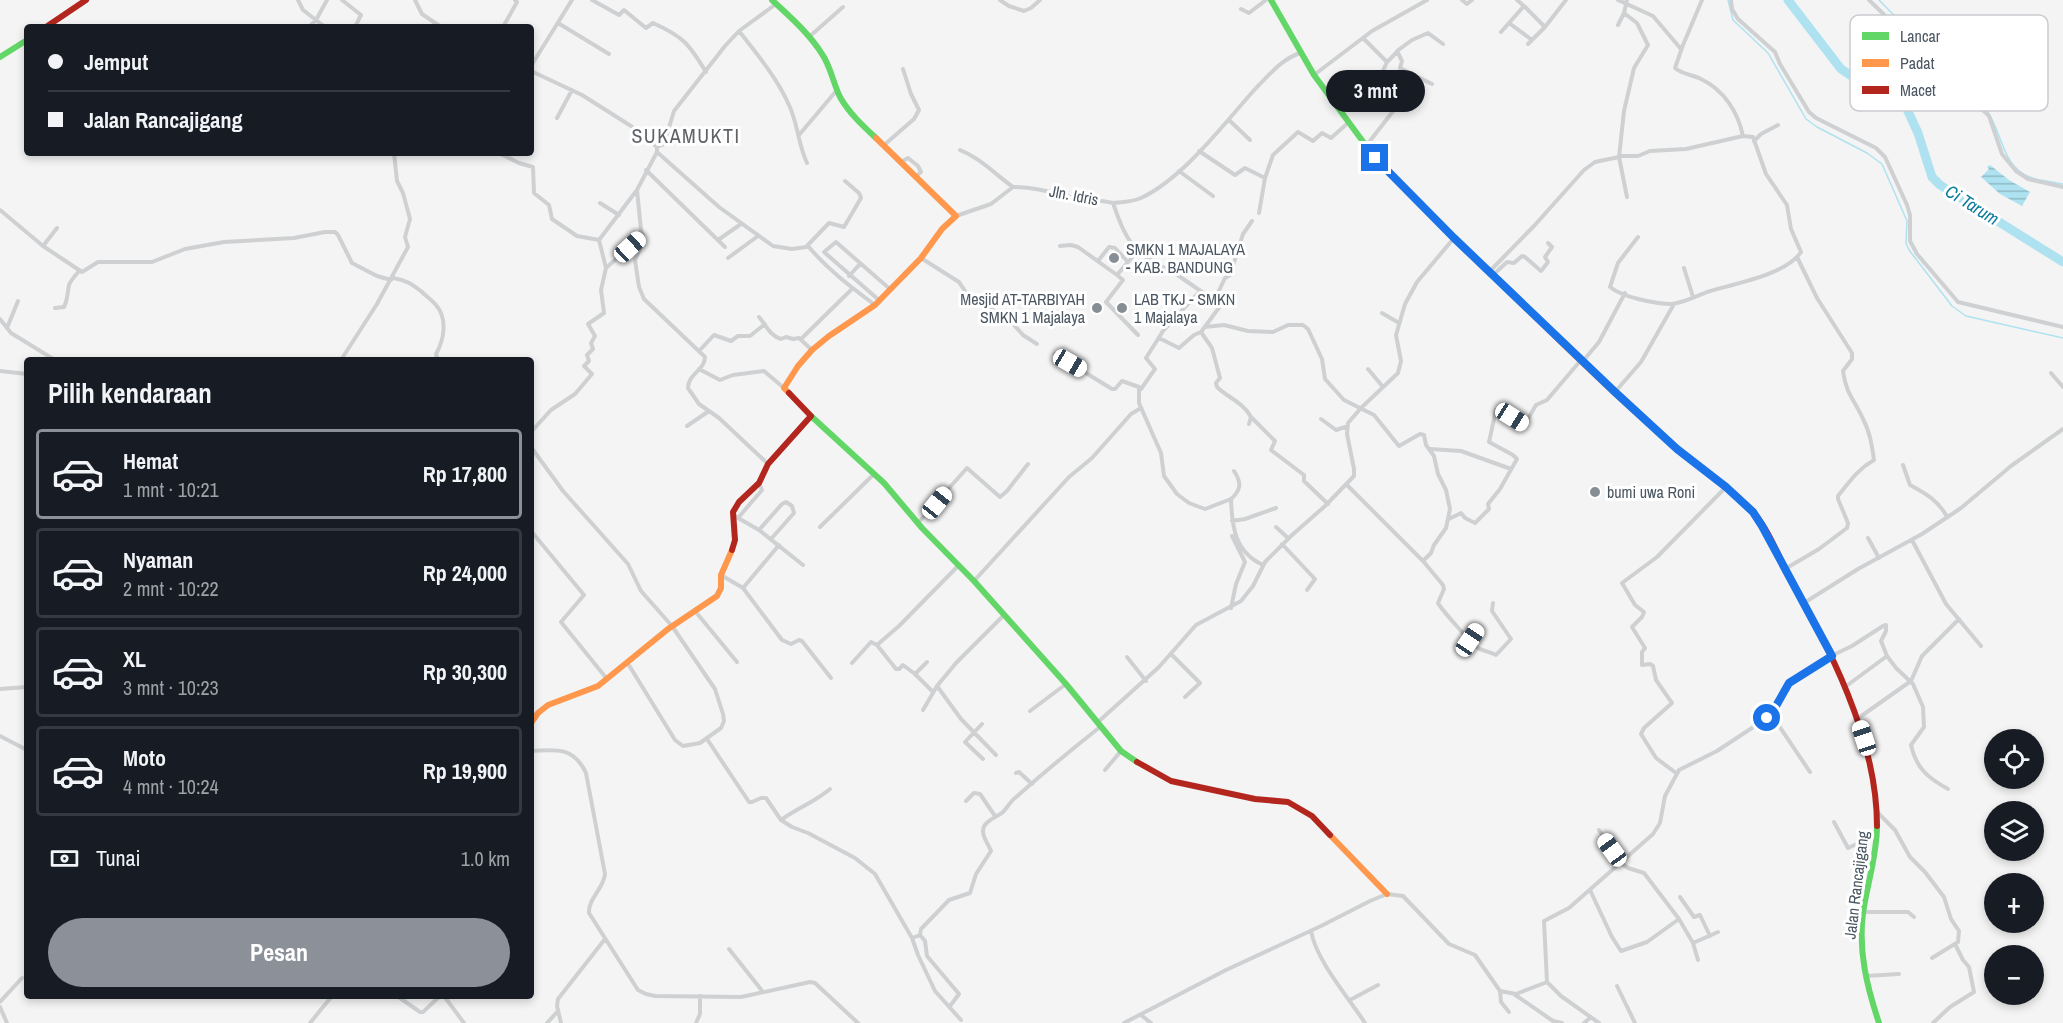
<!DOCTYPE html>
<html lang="id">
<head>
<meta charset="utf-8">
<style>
	body { margin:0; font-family:"Archivo Narrow",sans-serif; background:#20242c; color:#f1f3f6; height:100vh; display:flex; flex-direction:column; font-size:22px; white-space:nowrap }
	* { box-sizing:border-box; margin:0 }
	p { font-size:20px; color:#9ea1a6 }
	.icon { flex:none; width:33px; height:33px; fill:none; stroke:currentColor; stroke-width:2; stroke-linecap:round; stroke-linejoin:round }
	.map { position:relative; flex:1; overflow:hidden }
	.details { position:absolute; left:24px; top:357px; width:510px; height:642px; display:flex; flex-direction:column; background:#171b24; border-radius:6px; box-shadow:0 3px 9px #0003 }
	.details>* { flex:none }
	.top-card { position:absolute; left:24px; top:24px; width:510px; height:132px; border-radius:6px; box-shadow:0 3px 9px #0003; display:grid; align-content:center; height:132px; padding:0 24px; background:#171b24 }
	.controls { position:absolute; left:1984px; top:729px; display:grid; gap:12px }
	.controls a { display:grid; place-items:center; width:60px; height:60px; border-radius:50%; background:#171b24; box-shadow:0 3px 9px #0003; font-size:30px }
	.end { position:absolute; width:27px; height:27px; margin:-14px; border:8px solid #1a73e8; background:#fff; box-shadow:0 0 0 3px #fff }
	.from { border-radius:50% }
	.bubble { position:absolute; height:42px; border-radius:21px; background:#171b24; box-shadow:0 3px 9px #0003; font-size:20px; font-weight:700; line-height:42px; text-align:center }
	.car { position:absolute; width:18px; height:36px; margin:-18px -9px; border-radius:8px; box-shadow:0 0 4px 2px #0007; background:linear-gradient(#fff 24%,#345 0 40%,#fff 0 76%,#345 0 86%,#fff 0) }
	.top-card b { display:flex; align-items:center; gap:21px; height:57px; font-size:22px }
	.top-card b+b { border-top:2px solid #363941 }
	.top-card i { width:15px; height:15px; background:#f1f3f6 }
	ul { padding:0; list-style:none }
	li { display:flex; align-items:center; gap:18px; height:90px; margin:0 12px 9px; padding:0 12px; border:3px solid #363941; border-radius:6px }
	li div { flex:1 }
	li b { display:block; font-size:22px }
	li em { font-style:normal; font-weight:700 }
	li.current { border-color:#8c9099 }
	li>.icon { width:54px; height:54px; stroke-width:1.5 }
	h2 { padding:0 24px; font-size:27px; line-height:72px }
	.pay { display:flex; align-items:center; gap:15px; height:66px; padding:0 24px; font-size:22px }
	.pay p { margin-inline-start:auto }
	.button { display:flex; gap:12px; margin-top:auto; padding:12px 24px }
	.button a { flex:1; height:69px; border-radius:36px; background:#8c9099; color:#fff; font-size:24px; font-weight:700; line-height:69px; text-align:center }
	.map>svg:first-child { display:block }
	.water { fill:url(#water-rules) }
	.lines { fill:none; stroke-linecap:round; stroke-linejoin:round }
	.stream { stroke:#aee2f0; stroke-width:1.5 }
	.river { stroke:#aee2f0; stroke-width:9 }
	.street { stroke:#ced0d2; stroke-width:4 }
	.fast { stroke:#63d668; stroke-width:6 }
	.slow { stroke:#ff974d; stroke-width:6 }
	.jam { stroke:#b3261e; stroke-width:6 }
	.route { stroke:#1a73e8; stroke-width:8 }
	.poi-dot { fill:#868d94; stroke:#fff; stroke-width:2 }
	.labels { text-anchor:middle; stroke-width:6; stroke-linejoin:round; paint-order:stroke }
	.street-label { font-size:16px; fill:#4a5661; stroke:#fff }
	.poi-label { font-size:16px; fill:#4a5661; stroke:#fff; text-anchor:start }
	.water-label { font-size:18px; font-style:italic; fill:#0c7c9b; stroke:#fff }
	.quarter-label { font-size:20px; letter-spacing:1.5px; fill:#5f6368; stroke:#fff }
	.key { fill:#fff; stroke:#c9ccd0; stroke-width:1.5 }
	.key-label { font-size:16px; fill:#4a5661 }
</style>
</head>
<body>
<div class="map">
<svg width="2063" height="1023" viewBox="0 0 2063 1023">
	<defs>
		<pattern id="water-rules" width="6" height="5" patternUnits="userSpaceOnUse" patternTransform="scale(1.5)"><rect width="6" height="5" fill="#aee2f0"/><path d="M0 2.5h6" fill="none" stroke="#90bac6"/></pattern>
	</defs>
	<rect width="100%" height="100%" fill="#f4f4f4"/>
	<path class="water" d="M1990,165L2009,180L2030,192L2022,206L2000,194L1981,177L1989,169L1987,167Z"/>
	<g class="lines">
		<path class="stream" d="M1728,0L1733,20L1768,53L1806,119L1817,127L1867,153L1882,164L1907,221L1906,243L1909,250L1952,306L1966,316L2063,338
			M1879,0L1986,109C2000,128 2002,160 2022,173C2033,181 2050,181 2063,184"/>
		<path class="river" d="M1788,0L1841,69L1856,79L1880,88L1906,107L1918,133L1932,177L1940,185L2063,262"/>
		<path class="street" d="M298,0L303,10L325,27
			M342,0L361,15L355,27
			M415,0L422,14L441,27
			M592,0L619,15L624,10L646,28L653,23C684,37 689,44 706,72
			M1000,0L1009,6L1024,11L1031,8L1040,0
			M1462,0L1467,4L1472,0
			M1618,0L1653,16L1681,49
			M1731,0L1732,9L1738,19L1775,52L1780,64L1809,112L1816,118L1876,148L1885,157L1907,205L1910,215V241L1917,254L1958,302L2063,327
			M1869,0L1989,116L2002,154L2016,171L2028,179L2063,187
			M1524,6L1545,27
			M1241,9L1249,13L1266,0
			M558,23L609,54
			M1509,23L1524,6L1517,0
			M1618,25L1624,13
			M309,27L316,20L327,0
			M503,27L517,2L515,0
			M739,31C757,54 777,78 789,105C798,124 798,144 807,163
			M1501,32L1509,23L1532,40
			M809,37L843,7
			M1363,38L1387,62L1381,75L1393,83
			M1528,44L1545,27L1566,0
			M1387,62L1397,52
			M531,66L572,0
			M531,71L582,95L631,126L657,147
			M1314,75L1372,31L1427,0
			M1432,84L1400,68L1402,61L1397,51L1412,40L1428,33L1443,44
			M557,118L572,90
			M1229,120L1250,140
			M799,135L837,90
			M1754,141L1761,134L1778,125
			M883,146L914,119L919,110L911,94L903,69
			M1366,146L1401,101
			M960,150C980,158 995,174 1013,187
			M1199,151L1235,175L1245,168L1265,178L1273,155L1298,132L1313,141L1322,133L1331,138L1349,122
			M657,152L719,207L773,246L792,249L806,247L829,223L844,227L861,198L859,193L845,181
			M499,153L519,163L533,167L534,193L549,205L552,219L577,236L599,240L606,268L601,290L604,313L588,324L595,336L591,343L593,349L587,355L589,361L584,366L592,374L575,394L551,410L531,432
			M1619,156H1638L1650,151L1686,149L1743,136C1738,112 1724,90 1701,79C1693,75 1682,74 1675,68L1683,45L1702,0
			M1619,157L1627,197
			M901,162L908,158L918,166L921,172L915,177
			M646,170L725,247
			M1179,171L1213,196
			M600,203L619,215
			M1113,203C1123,202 1132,202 1141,198C1185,177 1224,123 1257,87C1270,74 1282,59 1300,53
			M0,210L43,246L82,272L98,262H152L185,249L224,242L294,238L325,232H335L338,235L352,263L377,276L391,280
			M1259,213L1265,178
			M956,216L991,204L1013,187C1035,187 1054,193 1075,198C1088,200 1101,200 1113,203C1128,247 1135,253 1176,274L1183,268L1197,274
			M1638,237L1618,263L1610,287C1622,297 1655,304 1672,304C1683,303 1697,296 1707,292C1733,284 1786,275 1801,252L1791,229L1787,205L1766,174L1753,137L1743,136
			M599,240L637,190
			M718,240L741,224
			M43,246L57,228
			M808,246C828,270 851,287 875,305
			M1060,246L1071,245L1078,247L1117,275L1128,262
			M728,258L758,236
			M921,258L959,282L971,300L1006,316L1023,335L1037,344
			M1098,261L1109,247L1115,248L1128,262L1137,252
			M607,267L643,235
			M1684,268L1693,297
			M1489,272L1534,226L1584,170L1595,162L1619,157L1624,111L1634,68L1648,45L1637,23L1624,13L1627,0
			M1117,275L1123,280L1106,302L1138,335
			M1493,275L1507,262L1514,263L1522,256L1525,257L1541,271L1548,262L1545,257L1552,247L1548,243
			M849,276L860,264
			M393,278C406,280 412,284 422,292C426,296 432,300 436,305C448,319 444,340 436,354L438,360
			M1215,299L1225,278L1230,275L1243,234L1252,221
			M880,301L824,252L836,242L891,290
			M55,308L64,307C68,299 67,294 69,285C71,280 76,275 79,271
			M1382,313L1399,323
			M759,317C766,325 770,336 781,339L786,337L793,339L799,338L812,350
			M0,319L11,333L55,360
			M1205,327L1224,325L1248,331L1273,332L1288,325H1303L1308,329L1322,359L1325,379L1344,400L1374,415L1399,446L1420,434L1424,435L1426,445L1434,456L1438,474L1446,490L1450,509L1446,528L1434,545L1431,553L1423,561
			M7,328L18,301
			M1201,332L1212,348L1220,378L1216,383L1217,387C1228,398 1243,402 1251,417L1249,424
			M1159,338L1179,348L1194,335L1201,332L1221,305L1176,274
			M801,339L852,289
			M699,351L714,335L731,341L738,336H750L765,324
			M1055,354L1112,389H1115L1122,381L1139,387V403L1161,453L1164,476L1177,494L1189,503L1205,509L1231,499
			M341,360L377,304L408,247L405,237L410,219L403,193L397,181L394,153
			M1583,361L1599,342L1625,293
			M699,369L720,380L733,375L764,371L784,388
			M1368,369L1383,387
			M0,371L27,374
			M2051,373L2063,387
			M1141,389L1155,369L1146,358L1163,331L1200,291
			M1615,392L1641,362L1674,304
			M1251,417L1275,441L1271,450L1304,475V481L1328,504
			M1321,419L1336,430L1348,426
			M687,426L709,411
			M531,447L563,491L628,564L641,591L672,626L715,689L723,714L724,721L721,728L700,743L683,746L675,740L627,662
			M1430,449L1461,451L1511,469
			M768,464L719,418L699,404L688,388C688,374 705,370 705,357L644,299L639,287L635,260L644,240L641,230L637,190L657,152V147L664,144L674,111L725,46L739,31L776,4
			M1903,465L1910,485C1925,493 1939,501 1947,517
			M1234,471C1242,483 1241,490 1231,499C1232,528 1235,552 1263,565
			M1347,485L1423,561L1443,585L1444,589L1438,603C1441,609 1472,644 1478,648C1483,651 1490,652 1496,655L1511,639L1492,611L1493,603
			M733,515L759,530L803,565
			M738,518L762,490L759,483
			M1449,519L1461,513L1465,518L1475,523L1489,509L1488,504L1500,489L1517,459L1513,455L1489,442L1496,410L1525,424L1536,405L1547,400L1581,360
			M1232,521L1245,519L1276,508
			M918,523L967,468L1000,497L1007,491L1028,464
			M820,527L874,474
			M1276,527L1288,538
			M759,530L782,504L786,502L792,506L794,513L771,539
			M531,531L584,595L561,622L607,679
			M1868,538L1879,558
			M1912,540L1946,604L1981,646
			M1282,544L1315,579L1307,590
			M1785,569L1819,549L1847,528L1848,523L1838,499V496C1850,481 1858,469 1874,460C1872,446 1870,432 1863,419C1854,399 1846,394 1843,371L1852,359V353L1817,298L1797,257
			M721,575L743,588L782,640L791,644L799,640L802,641L831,678
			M974,581L1069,477L1092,458L1131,414L1141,408
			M743,588L779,545
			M1804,603L1858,569L1922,534L1961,508L2011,466L2063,429
			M1231,608L1236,584L1245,562L1232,536
			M695,611L737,662
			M1470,640L1477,629
			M1171,654L1200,683L1185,697
			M1127,657L1146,681
			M927,662L915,674L933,692
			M852,663L871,642L877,645
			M915,674L903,665L899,669H896L877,645L899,626L959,565
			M1845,687L1887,656
			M0,689L27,687
			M923,710L937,686
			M1030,711L1066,684
			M1771,714L1810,772
			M1857,719L1911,681L1922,656L1959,619
			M1098,722L1159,667L1196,625L1241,601L1253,586L1265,562L1291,536L1325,506L1354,476V469L1347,434L1348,423L1361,408L1398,373L1401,361L1396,335L1405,304L1417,282L1454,238
			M982,724L965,742L983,759
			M0,736L27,750
			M707,739L749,802H752L761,798H766L781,820
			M531,751C556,749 574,747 586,773L605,874C604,888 588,899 589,913L638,990L646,994L655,996L741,997L810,982L815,983L858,1023
			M996,755L961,719L937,686L956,663L1004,615
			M1105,770L1121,751
			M1016,773L1019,772L1032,784
			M1676,773L1656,758L1641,734L1644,728L1672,703L1656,680L1653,666L1650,664L1642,665V652L1645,648L1632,627L1642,617L1644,612L1635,605L1622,583L1657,557L1726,487
			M830,789C815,802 797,808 781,820L792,827L808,833L855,858L875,874L912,938L918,955L935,991L961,1020
			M966,801L974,793L980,794L995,816
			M1877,812L1895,830L1910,857L1925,872L1944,897L1951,919L1959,931L1958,942L1932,958
			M1834,822L1848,848L1877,835
			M1599,830L1621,863L1628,868L1644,873L1679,919
			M1590,890L1612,937L1621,951L1647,942L1679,919L1693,943L1718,932
			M1680,897L1694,917L1700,915L1710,936
			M1864,912H1908L1914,917
			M1311,931C1316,960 1348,997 1365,1023
			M920,935L925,941L927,956L959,994L950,1006
			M912,938L920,935L921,929L949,900L970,893L976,874L991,851C989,845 982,837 983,830C984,821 997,817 1003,812C1007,808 1010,802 1015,798C1042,774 1071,750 1100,727
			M1693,943L1698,960
			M729,949L763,992
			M1866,976L1899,974
			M1547,982L1544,921L1569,908L1653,834L1660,823L1665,796L1679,770L1717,751L1761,722L1776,707L1791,681L1831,656L1852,646L1883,626L1886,625V631L1881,641L1887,656L1896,668L1913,684L1923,707L1924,727L1911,745C1916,768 1928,778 1948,789
			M1617,986L1635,1023
			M1500,991L1501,1002L1509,1012
			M1514,994L1553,1021L1562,1023
			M397,996L420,1012H423L440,996
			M444,996L464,1023
			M1350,1000L1378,985
			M0,1002L22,978
			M0,1007L7,1023
			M1141,1015L1151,1023
			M310,1023L332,996
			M547,1023L558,1011
			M561,1023L557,1006L558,999L605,939
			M696,1023L700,1014V996
			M1124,1023L1226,970L1321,926L1370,901L1387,894L1403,896L1449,944L1475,955L1500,991L1516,994L1547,982L1561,996L1599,1023
			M1584,1023L1591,1017
			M1933,1023L1950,1007L1974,992L1969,967L1963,960L1955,944"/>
		<path class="fast" d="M772,0C790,17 809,33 822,54C831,67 833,83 840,97C849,113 863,126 876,138
			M1271,0L1314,75L1375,158L1468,252
			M0,57L27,40
			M811,416L884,483L922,528L974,581L1066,684L1121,751L1137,762
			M1877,826C1877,856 1867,884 1863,913C1858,951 1867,987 1879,1023"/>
		<path class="slow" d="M1468,252C1545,325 1621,405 1704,470
			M789,393L784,388L798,366L812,350L829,336L875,305L921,258L942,229L956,216L876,138
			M531,723L538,713L548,705L598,686L668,629L717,596L721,588V575L732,550
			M1330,835L1387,894"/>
		<path class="jam" d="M46,27L86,0
			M1704,470C1721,483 1739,496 1753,512C1768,529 1777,553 1787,572C1829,648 1877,737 1877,826
			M732,550L735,540L733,512L739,502L759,483L768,464L811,416L789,393
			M1137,762L1171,781L1255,799L1288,802L1312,816L1330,835"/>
	</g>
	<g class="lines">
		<path class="route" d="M1375,158L1454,238L1615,392L1677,449L1726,487L1753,512L1762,526L1832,656L1789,683L1776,706L1767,718"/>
	</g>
	<g class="poi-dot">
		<circle cx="1114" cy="258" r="6"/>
		<circle cx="1097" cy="308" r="6"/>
		<circle cx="1122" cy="308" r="6"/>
		<circle cx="1595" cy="492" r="6"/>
	</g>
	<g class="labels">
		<g class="street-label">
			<text transform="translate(1074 195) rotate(11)" y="6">Jln. Idris</text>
			<text transform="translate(1856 885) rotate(-83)" y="6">Jalan Rancajigang</text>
		</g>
		<g class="poi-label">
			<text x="1126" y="255">SMKN 1 MAJALAYA<tspan x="1126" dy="18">- KAB. BANDUNG</tspan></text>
			<text x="1085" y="305" text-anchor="end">Mesjid AT-TARBIYAH<tspan x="1085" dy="18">SMKN 1 Majalaya</tspan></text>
			<text x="1134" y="305">LAB TKJ - SMKN<tspan x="1134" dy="18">1 Majalaya</tspan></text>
			<text x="1607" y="498">bumi uwa Roni</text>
		</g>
		<g class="water-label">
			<text transform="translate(1972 205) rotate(32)" y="6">Ci Tarum</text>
		</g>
		<g class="quarter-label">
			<text x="686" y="143">SUKAMUKTI</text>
		</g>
	</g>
	<rect x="1850" y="15" width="198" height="96" rx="9" class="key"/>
	<rect x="1862" y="32" width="27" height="8" fill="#63d668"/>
	<rect x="1862" y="59" width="27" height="8" fill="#ff974d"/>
	<rect x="1862" y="86" width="27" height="8" fill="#b3261e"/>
	<g class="key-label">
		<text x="1900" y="42">Lancar</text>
		<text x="1900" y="69">Padat</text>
		<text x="1900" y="96">Macet</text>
	</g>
</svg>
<div class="controls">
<a><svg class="icon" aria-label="locate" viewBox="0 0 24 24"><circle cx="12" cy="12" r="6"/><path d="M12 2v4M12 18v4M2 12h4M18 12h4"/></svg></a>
<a><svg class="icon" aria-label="layers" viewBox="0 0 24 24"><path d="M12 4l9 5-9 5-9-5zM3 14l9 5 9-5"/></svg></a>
<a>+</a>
<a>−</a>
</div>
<i class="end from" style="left:1767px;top:718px"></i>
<i class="end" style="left:1375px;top:158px"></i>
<div class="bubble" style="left:1326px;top:70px;width:99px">3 mnt</div>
<i class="car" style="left:630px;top:247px;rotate:47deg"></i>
<i class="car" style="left:1070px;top:363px;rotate:120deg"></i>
<i class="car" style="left:1512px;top:417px;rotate:122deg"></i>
<i class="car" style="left:937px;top:503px;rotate:39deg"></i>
<i class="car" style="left:1470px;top:640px;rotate:34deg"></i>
<i class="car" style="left:1864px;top:738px;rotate:342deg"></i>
<i class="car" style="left:1612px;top:850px;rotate:324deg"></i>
<div class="top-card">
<b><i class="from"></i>Jemput</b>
<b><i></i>Jalan Rancajigang</b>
</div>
<section class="details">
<h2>Pilih kendaraan</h2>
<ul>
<li class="current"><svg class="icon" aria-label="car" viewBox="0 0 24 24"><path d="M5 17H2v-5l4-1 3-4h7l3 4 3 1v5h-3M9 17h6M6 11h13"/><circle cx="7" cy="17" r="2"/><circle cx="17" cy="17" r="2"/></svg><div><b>Hemat</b><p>1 mnt · 10:21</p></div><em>Rp 17,800</em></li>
<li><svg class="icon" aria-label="car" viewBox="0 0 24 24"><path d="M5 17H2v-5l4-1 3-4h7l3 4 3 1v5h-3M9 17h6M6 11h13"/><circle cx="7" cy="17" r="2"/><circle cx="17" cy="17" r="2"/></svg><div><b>Nyaman</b><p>2 mnt · 10:22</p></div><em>Rp 24,000</em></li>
<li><svg class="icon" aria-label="car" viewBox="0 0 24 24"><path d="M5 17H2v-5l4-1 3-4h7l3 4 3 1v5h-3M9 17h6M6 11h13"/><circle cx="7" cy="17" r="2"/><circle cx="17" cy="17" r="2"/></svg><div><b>XL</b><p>3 mnt · 10:23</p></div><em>Rp 30,300</em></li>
<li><svg class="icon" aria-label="car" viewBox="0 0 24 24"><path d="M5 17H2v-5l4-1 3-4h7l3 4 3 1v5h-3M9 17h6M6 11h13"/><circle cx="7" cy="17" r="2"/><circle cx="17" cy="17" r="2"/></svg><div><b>Moto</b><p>4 mnt · 10:24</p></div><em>Rp 19,900</em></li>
</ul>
<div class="pay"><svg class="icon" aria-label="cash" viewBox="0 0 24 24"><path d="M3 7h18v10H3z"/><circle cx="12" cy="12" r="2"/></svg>Tunai<p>1.0 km</p></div>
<div class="button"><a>Pesan</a></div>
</section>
</div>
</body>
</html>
